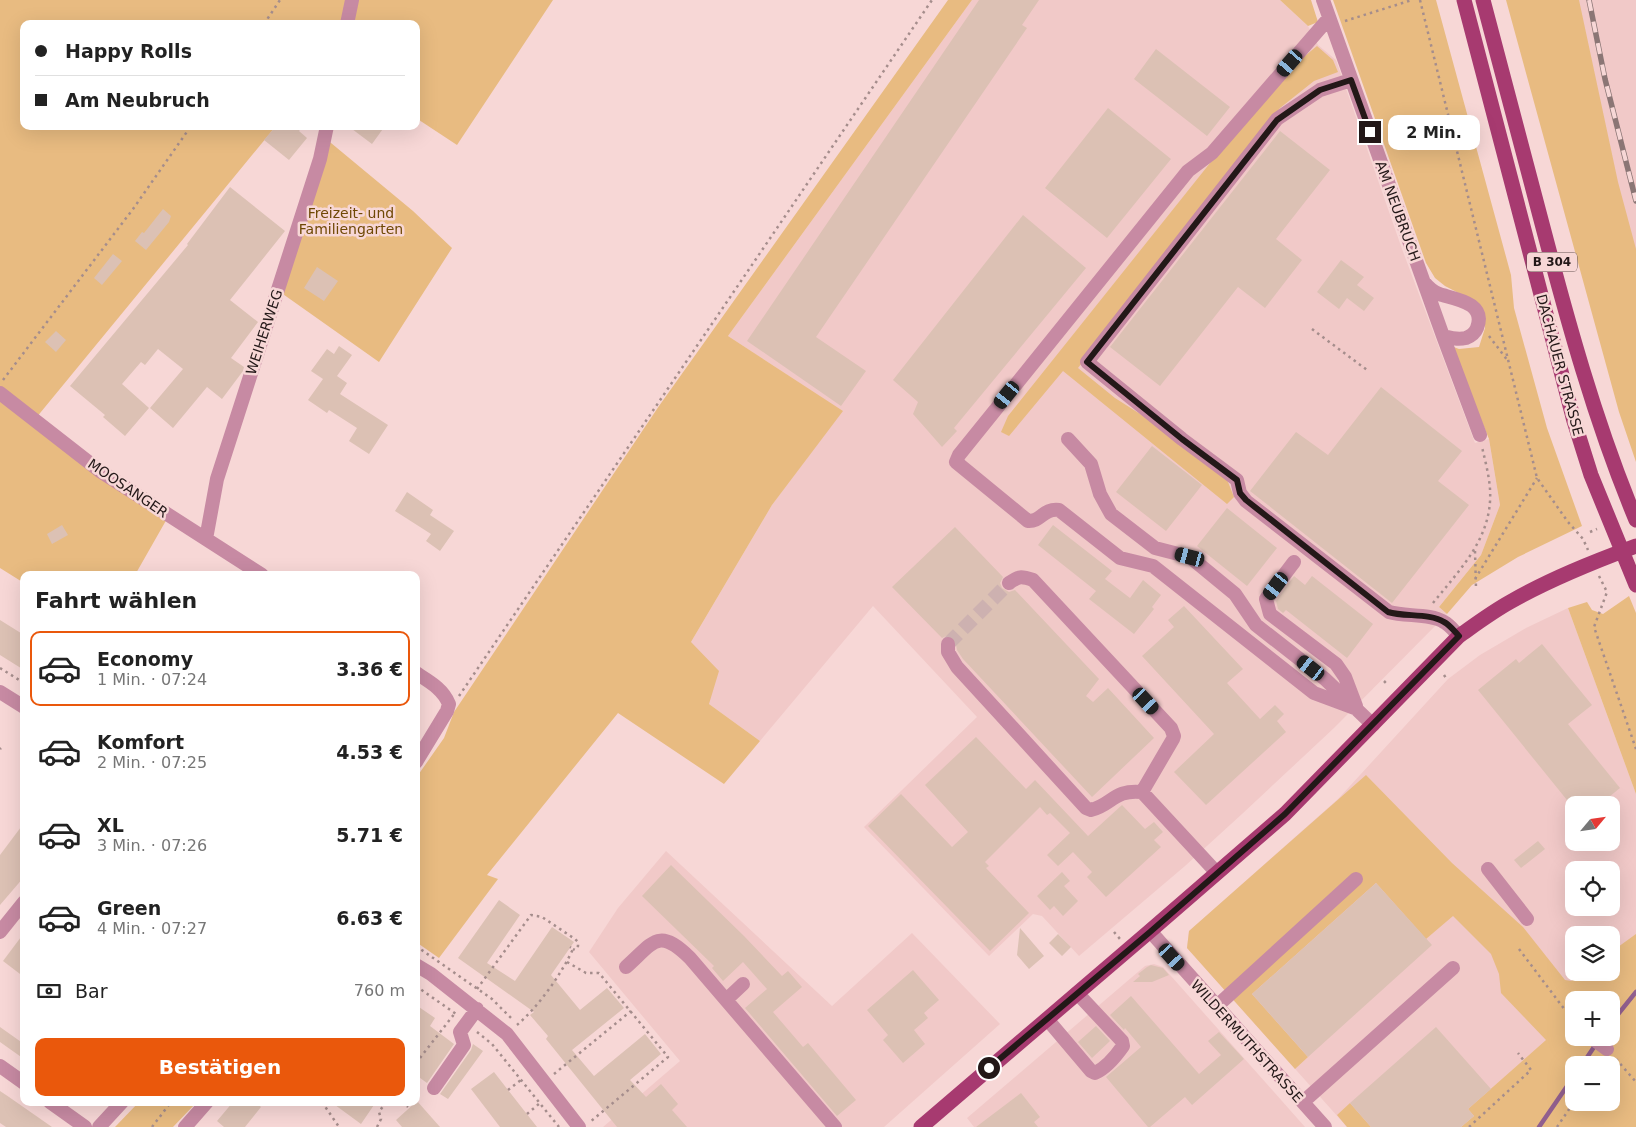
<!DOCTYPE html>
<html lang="de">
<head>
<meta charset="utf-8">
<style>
	body { margin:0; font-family:"DejaVu Sans",sans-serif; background:#f2f2f2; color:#222; height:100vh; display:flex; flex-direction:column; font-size:19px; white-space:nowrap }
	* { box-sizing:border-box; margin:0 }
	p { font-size:16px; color:#767676 }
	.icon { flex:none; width:28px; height:28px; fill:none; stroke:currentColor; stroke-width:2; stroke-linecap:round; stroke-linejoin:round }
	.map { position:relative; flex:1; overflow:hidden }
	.panel { position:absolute; left:20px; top:571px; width:400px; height:535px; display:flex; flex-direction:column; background:#fff; border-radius:10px; box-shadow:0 5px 20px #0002 }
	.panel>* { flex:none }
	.hud { position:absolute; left:20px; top:20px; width:400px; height:110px; border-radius:10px; box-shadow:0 5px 20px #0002; display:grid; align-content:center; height:110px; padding:0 15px; background:#fff }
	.needle { width:32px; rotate:61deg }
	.controls { position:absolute; left:1565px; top:796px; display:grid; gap:10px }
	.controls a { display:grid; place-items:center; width:55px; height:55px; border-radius:10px; background:#fff; box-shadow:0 5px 20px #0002; font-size:25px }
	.end { position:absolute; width:22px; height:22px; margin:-11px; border:6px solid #231818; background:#fff; box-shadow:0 0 0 2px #fff }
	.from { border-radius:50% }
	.bubble { position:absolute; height:35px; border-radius:10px; background:#fff; box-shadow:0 5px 20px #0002; font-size:16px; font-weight:700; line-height:35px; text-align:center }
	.car { position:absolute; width:15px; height:30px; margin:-15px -8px; border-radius:6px; box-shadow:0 0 4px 1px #0007; background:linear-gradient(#222 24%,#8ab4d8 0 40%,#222 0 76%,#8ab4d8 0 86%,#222 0) }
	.hud b { display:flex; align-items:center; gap:18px; height:48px; font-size:19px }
	.hud b+b { border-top:1px solid #e0e0e0 }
	.hud i { width:12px; height:12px; background:#222 }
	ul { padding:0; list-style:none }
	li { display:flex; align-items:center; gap:15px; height:75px; margin:0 10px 8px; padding:0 5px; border:2px solid transparent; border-radius:10px }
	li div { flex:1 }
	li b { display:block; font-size:19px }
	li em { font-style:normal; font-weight:700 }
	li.active { border-color:#ea580c }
	li>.icon { width:45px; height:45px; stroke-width:1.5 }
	h2 { padding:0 15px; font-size:22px; line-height:60px }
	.pay { display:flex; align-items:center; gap:12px; height:55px; padding:0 15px; font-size:19px }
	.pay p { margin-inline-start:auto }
	.primary-button { display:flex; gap:10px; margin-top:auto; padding:10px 15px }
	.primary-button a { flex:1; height:58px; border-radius:10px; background:#ea580c; color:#fff; font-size:20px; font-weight:700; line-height:58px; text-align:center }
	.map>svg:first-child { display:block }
	.built { fill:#f1c9c8; fill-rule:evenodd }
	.green { fill:#e8bb81; fill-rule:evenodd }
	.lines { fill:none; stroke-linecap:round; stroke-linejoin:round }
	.stream { stroke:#915f8e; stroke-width:4.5 }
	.building { fill:#dcc1b4 }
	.minor-tunnel { stroke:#cdb1b0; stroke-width:14; stroke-dasharray:14 7; stroke-linecap:butt }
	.path { stroke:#a58d8c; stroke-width:2.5; stroke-dasharray:2.5 4; stroke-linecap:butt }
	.minor { stroke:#c78aa3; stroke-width:14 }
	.major { stroke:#a73a70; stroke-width:15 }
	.rail-casing { stroke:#8b7675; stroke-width:5.5 }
	.rail { stroke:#f7d7d6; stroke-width:4; stroke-dasharray:11; stroke-linecap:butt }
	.route { stroke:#231818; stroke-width:6 }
	.labels { text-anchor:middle; stroke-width:5; stroke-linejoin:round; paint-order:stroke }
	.shield { fill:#f7d7d6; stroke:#635151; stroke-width:1 }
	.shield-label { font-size:12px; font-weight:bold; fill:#231818 }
	.street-label { font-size:14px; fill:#231818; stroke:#f7d7d6 }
	.park-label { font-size:14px; fill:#6f4805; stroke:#f7d7d6 }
</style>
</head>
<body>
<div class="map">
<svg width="1636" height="1127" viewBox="0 0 1636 1127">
	<rect width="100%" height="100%" fill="#f7d7d6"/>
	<path class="built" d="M972,0H1280L1308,26L1318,45L1336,60L1402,249L1475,443L1489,439L1500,505L1481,555L1439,607L1447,614L1334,728L1242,814L1185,866L1079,956L1042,916L1033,914L989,956L864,827L977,717L873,606L760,741L709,704L691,642L772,505L842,411L728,336Z
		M1571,0H1636V260Z
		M1568,608L1636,794V976L1611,1000H1574V1038L1527,1127H1347L1187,948L1189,931L1338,799L1448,679L1480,655L1526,628ZM1574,805H1611V842H1574ZM1574,870H1611V908H1574ZM1574,935H1611V972H1574Z
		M666,851L832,1006L912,933L1000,1024L884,1127H603L680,1061L589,952L618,908Z
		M1154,964L1163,967L1305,1127H974L967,1118L1145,966Z"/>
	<path class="green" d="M0,0H553L457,145L416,118V24H24V126H276L36,418L0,390Z
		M948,0H972L728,336L843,411L772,505L691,642L719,671L709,704L760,741L724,784L618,713L487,875L498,879L439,958L416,942V778L444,738L454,712L659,406Z
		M1280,0H1311L1318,22L1308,26Z
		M1333,0H1436L1511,275L1514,308L1547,428L1582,526L1518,557L1472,585L1447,614L1439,607L1481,555L1500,505L1489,439L1451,346L1459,349L1479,347L1485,328L1478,303L1445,286L1435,278L1426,263Z
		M1506,0H1579L1618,182L1636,249V462L1619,412Z
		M1317,46L1333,60L1338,72L1314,81L1280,108L1078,368L1115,398L1159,426L1226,477L1234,497L1227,504L1063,371L1009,436L1001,432L1008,416L1238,128L1289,69Z
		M325,138L413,211L452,248L379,362L280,292Z
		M0,393L168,517L135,575H24V583L0,568Z
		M1629,596L1636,613V794L1568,608L1587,602L1592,610L1603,614Z
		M1366,775L1452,863L1523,927L1565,980L1571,981L1583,973L1611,972V952L1636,934V1127H1461L1474,1116L1468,1109L1546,1040L1501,993L1499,974L1491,954L1453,916L1426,939L1376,883L1252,994L1308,1057L1295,1069L1187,948L1189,931ZM1574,1000H1611V1038H1574ZM1574,1065H1611V1102H1574Z
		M139,1102H196V1103L173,1127H115Z
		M1350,1103L1371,1127H1347L1337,1115Z"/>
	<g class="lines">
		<path class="stream" d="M1611,1023L1636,992
			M1582,1065L1596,1044
			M1539,1127L1574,1076"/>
	</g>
	<path class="building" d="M979,0H1039L1022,25L1027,28L816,337L866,371L841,406L747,341Z
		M1156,49L1230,107L1207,136L1134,79Z
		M1108,108L1171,159L1107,238L1045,188Z
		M276,126H303L299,131L307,138L289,160L264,140Z
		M348,126H385L372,144Z
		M1280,131L1330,170L1276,239L1302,260L1265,308L1238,287L1160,386L1110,347Z
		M230,187L285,231L230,300L258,322L231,358L244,367L243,371L222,399L207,387L173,428L150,408L183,369L158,349L145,365L141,362L122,384L149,408L125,436L103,417L105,415L70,386L188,245L187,244Z
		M163,209L171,216L169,222L146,250L135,241L142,232L144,233Z
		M1023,215L1086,268L954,428L957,431L942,447L913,414L918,402L893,380Z
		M113,254L122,261L102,285L94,278Z
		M1341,260L1364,277L1357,285L1374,298L1364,311L1347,298L1339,309L1317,292Z
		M317,267L338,281L324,301L304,288Z
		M56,331L66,340L56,352L45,342Z
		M339,346L352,355L337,376L347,383L340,394L388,425L369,454L349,441L357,428L329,410L327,413L308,400L323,379L311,371L327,349L334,354Z
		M1381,387L1462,451L1438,481L1469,505L1392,603L1250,491L1296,432L1328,455Z
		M1152,446L1202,485L1166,531L1116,492Z
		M407,492L433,510L430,515L454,531L440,551L426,541L431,534L395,511Z
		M1227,508L1277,548L1247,586L1197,546Z
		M62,525L68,535L52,544L47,534Z
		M1053,525L1112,571L1105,579L1130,598L1143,580L1161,595L1152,607L1154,609L1134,634L1089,599L1096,591L1038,545Z
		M955,527L1003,577L1000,583L1002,588L1009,592L1015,590L1099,679L1086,696L1093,702L1108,688L1154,738L1092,797L963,659L957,650L955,639L948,635L942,638L892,587Z
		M1294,576L1305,585L1312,576L1373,624L1347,658L1286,610L1283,613L1278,609L1276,601Z
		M1184,606L1243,669L1227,683L1260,719L1275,705L1284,714L1277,721L1286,732L1206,805L1174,772L1214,734L1142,656L1174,627L1168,620Z
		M0,620L24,635V670L0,655Z
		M1542,644L1592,705L1568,724L1620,788L1599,805H1571L1478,690L1516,659L1519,663Z
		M976,737L1026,789L1035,780L1088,836L1122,805L1145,829L1154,822L1163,832L1154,840L1161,847L1106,897L1087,877L1092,872L1073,852L1058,866L1047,855L1070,833L1050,813L1047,815L1040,807L985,862L989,866L986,868L1029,913L990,951L868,826L901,794L952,847L968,832L925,785Z
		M24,823V877L0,905V855Z
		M1538,841L1545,849L1521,868L1514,860Z
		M671,865L744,936L782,976L788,971L802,987L773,1012L803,1047L808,1043L856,1100L837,1116L745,1008L767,989L743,962L723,981L712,968L714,966L642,896Z
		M1062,872L1070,881L1064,886L1078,901L1063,916L1054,906L1050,910L1037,896Z
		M1376,883L1432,945L1308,1057L1252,994Z
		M499,900L520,915L487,963L515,981L552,927L574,942L551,975L580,1010L607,988L624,1008L572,1050L594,1076L645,1034L661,1054L630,1080L646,1097L661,1084L678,1104L672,1110L687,1127H617L546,1039L548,1036L530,1015L534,1012L458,958Z
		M1020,928L1044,956L1029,969L1017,955Z
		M24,933V977L3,961Z
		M1058,934L1071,947L1062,956L1049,943Z
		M1151,965L1163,968L1169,975L1152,982H1133L1140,976L1138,974L1147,967Z
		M913,970L939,1000L924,1013L928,1018L914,1030L925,1044L903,1063L883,1040L888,1035L867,1010Z
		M1131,996L1199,1074L1221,1055L1208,1041L1219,1032L1244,1059L1192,1105L1185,1097L1150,1127H1148L1106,1077L1141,1047L1125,1028L1124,1030L1110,1015Z
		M416,1005L435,1018L430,1026L454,1044L427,1083L416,1075Z
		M1096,1026L1110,1041L1092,1058L1078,1042Z
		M0,1027L24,1044V1059L0,1042Z
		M1436,1027L1491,1089L1468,1109L1474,1116L1461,1127H1371L1350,1103Z
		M473,1044L483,1051L448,1099L440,1094L471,1050Z
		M494,1072L508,1090L537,1127H500L471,1089Z
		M0,1091L9,1097L52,1127H6L0,1123Z
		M1021,1093L1040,1117L1034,1122L1038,1127H976Z
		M417,1101L440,1127H402L396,1120Z
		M233,1102H256L261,1107L245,1127H224L217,1121Z
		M331,1102H376L361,1124Z"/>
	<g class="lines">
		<path class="minor-tunnel" d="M948,644L1009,583"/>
		<path class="path" d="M1420,0L1537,478L1568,522L1583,539L1588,550
			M1345,21L1412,0
			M264,24L280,0
			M1312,329L1367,370
			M1489,336L1508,361
			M3,380L133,209L191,126
			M1590,532L1597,529
			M1475,551L1476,588
			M1599,576L1607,592L1594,627L1636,749
			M1475,579L1537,478
			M1433,603C1461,568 1493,537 1490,489C1489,475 1485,460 1482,447
			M0,668L24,683
			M1444,675L1446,678
			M1384,681L1386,683
			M459,696L932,0
			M0,749L1,748
			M1114,932L1120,939
			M416,946L492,999L512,1019
			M1519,949L1574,1022
			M567,962L586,973H599L668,1057L590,1122
			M416,986L456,1014
			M477,989L531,915L542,917L575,939L578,942V946L575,950L573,949
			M517,1025C538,1007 561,975 573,949L570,947
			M477,1032L492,1044L559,1127
			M1616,1059L1636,1082
			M416,1063L455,1013
			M554,1074L631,1011
			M508,1090L521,1080
			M322,1102L339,1127
			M402,1102L408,1107
			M527,1114L540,1103
			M152,1127L171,1102
			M377,1127L381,1119L379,1112L386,1102
			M1469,1127L1531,1070L1518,1053
			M1557,1127L1574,1102"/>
		<path class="minor" d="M1323,0L1443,336L1480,435
			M1329,18L1212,153L1188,171L959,455L956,462L1028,521C1041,522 1043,508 1059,510L1120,558L1153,566L1314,693L1357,709
			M347,24L352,0
			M1351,80L1320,90L1277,119L1087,362L1182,439L1237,480L1240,493L1246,501L1389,612C1405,617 1430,613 1444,622C1450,625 1455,632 1459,636
			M1424,282C1428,287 1432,291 1439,294C1454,299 1487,302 1477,328C1475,333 1471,336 1466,338C1457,340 1451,338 1443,336
			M0,393L100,471L262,575
			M1068,439L1091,464L1100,494L1111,514L1155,548L1190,557L1235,594L1256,625L1325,679L1373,725
			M206,539L217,479L320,159L327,126
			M1294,562L1266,599L1270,614L1336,664L1345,677L1356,706
			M1009,583C1019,576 1021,576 1033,580L1171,728L1174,736L1173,739L1142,792L1217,873
			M948,644V652L957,667L1086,808L1091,810C1112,805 1114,789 1142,792
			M416,673C430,682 443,689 449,704L447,711L416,762
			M0,692L24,707
			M1488,869L1527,919
			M1150,931L1325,1127
			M0,932L24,902
			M416,965L431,974L507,1034L579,1127
			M626,967C654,942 658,927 690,958L835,1127
			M726,1000L743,984
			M1217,1006L1356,879
			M1047,1019L1091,1071L1095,1073C1106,1068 1116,1056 1123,1046L1122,1041L1077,993
			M1592,1038L1607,1049
			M0,1066L24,1083
			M434,1088L464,1045L460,1032L477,1009
			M50,1102L85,1127
			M1303,1102L1453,968
			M99,1127L122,1102
			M185,1127L207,1102"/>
		<path class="major" d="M1464,0L1574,421L1591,475L1636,585
			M1483,0C1502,72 1521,144 1540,216C1567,319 1595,422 1636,520
			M921,1127L1150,931L1285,814L1459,636C1476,624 1492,612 1510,602C1550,579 1593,562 1636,546"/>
		<g class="rail-casing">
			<path id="rail" d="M1589,0L1605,79L1636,201"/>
		</g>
		<use href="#rail" class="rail"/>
	</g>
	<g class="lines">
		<path class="route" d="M989,1068L1150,932L1285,814L1459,636C1455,632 1450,625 1444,622C1430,613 1405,617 1388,612L1246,500L1240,493L1237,480L1182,439L1087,362L1277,120L1320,90L1351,80L1370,132"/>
	</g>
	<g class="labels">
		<rect class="shield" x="1527" y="252.5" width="50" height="19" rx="4"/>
		<g class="shield-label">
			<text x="1552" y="266">B 304</text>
		</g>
		<g class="street-label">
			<text transform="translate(1398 211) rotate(70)" y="5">AM NEUBRUCH</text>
			<text transform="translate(264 332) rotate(-72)" y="5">WEIHERWEG</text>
			<text transform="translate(1560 365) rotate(75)" y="5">DACHAUER STRASSE</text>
			<text transform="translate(128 488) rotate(34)" y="5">MOOSANGER</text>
			<text transform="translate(1247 1041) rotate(48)" y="5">WILDERMUTHSTRASSE</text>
		</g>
		<g class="park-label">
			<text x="351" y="218">Freizeit- und<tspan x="351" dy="16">Familiengarten</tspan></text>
		</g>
	</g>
</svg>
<div class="controls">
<a><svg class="needle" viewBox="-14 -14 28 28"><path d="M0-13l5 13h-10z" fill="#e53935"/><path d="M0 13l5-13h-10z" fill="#767676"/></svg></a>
<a><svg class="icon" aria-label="locate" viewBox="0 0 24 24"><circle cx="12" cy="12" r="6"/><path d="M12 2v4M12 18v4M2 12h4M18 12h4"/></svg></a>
<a><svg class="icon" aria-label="layers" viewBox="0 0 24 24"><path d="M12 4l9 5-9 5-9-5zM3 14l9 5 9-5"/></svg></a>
<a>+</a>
<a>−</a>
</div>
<i class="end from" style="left:989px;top:1068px"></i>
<i class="end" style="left:1370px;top:132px"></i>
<div class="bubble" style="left:1388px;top:115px;width:92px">2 Min.</div>
<i class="car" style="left:1290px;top:63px;rotate:221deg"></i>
<i class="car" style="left:1007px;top:395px;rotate:219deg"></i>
<i class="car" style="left:1190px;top:557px;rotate:285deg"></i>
<i class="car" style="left:1276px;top:586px;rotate:217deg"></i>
<i class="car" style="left:1311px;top:668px;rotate:308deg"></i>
<i class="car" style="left:1146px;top:701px;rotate:137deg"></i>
<i class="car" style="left:1172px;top:957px;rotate:138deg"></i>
<div class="hud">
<b><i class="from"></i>Happy Rolls</b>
<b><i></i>Am Neubruch</b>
</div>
<section class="panel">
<h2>Fahrt wählen</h2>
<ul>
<li class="active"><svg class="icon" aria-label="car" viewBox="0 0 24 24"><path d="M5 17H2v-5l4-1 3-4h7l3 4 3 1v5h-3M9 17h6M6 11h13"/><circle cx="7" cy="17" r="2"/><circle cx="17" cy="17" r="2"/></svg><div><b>Economy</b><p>1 Min. · 07:24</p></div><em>3.36 €</em></li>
<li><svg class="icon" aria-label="car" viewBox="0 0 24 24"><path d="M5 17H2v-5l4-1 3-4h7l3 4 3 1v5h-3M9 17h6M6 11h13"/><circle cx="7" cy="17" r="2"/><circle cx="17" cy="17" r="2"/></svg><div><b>Komfort</b><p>2 Min. · 07:25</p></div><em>4.53 €</em></li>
<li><svg class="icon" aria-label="car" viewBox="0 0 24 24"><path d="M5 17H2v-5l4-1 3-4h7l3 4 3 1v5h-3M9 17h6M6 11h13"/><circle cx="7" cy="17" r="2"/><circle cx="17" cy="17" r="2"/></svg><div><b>XL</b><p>3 Min. · 07:26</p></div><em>5.71 €</em></li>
<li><svg class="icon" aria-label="car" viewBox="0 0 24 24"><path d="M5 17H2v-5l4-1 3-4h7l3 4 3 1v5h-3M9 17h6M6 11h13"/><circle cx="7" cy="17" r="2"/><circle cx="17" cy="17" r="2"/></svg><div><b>Green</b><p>4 Min. · 07:27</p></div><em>6.63 €</em></li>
</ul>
<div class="pay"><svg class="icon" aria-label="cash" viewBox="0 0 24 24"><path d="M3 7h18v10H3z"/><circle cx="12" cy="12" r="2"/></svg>Bar<p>760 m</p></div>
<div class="primary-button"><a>Bestätigen</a></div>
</section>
</div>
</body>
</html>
